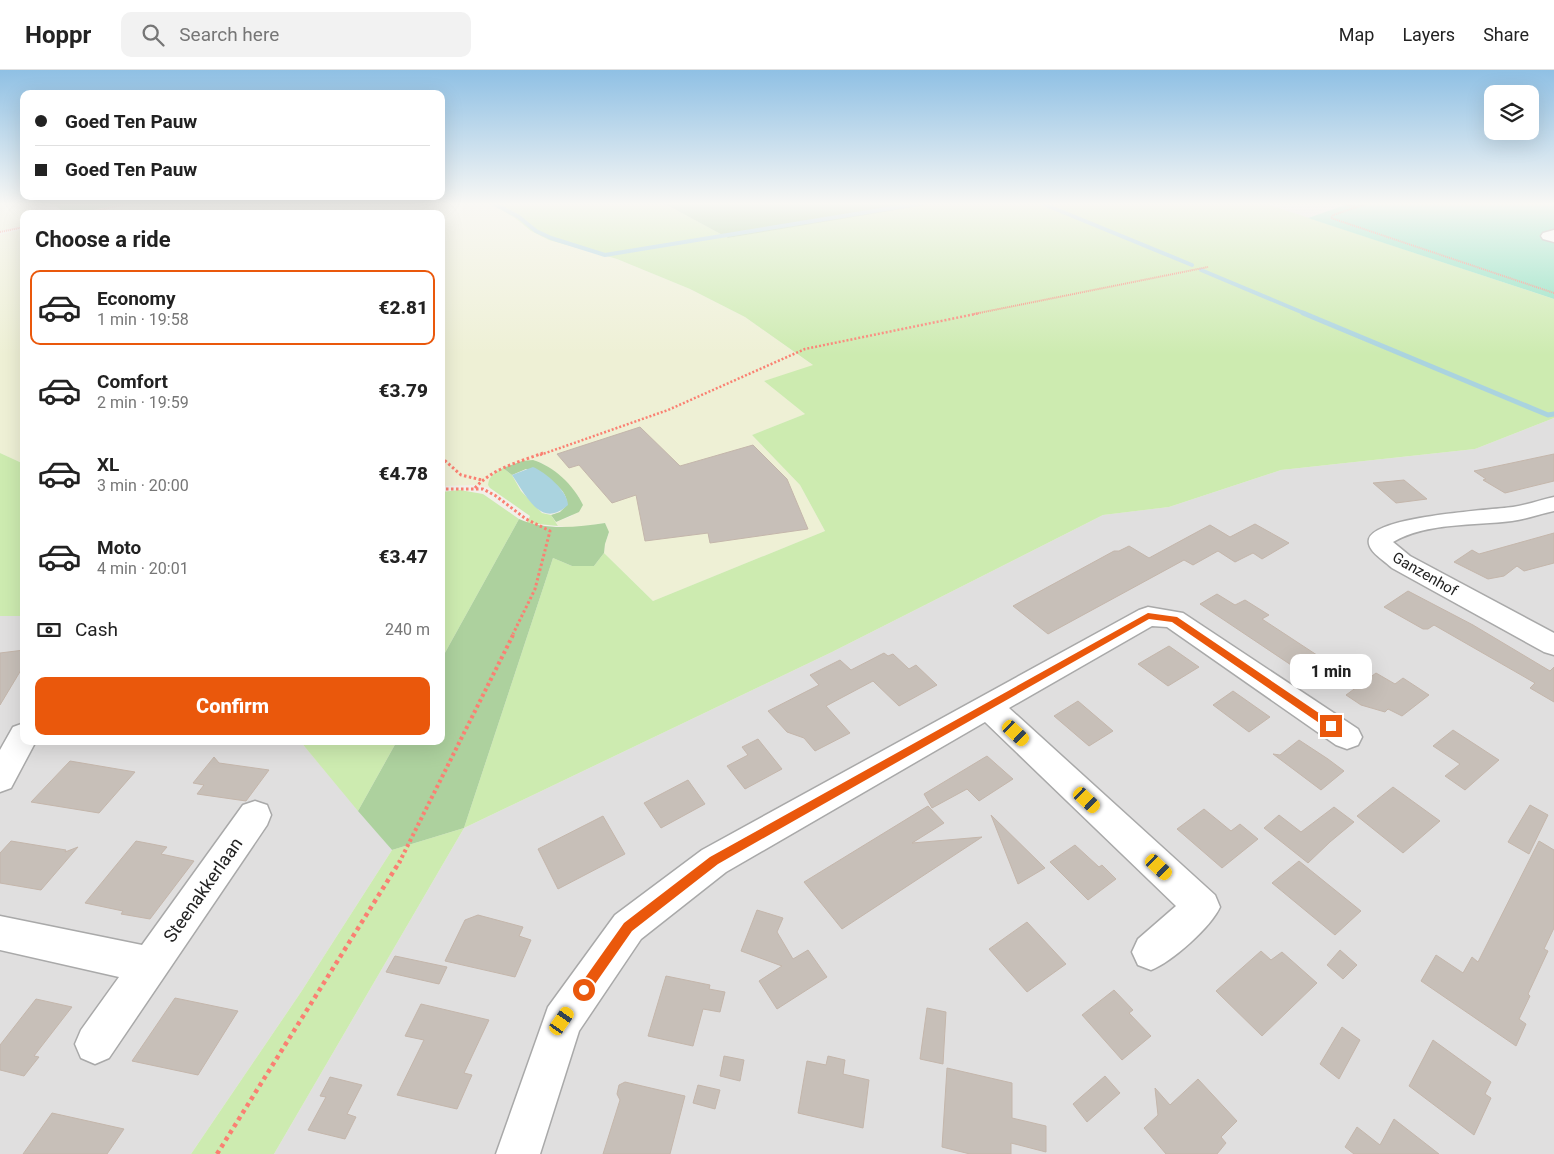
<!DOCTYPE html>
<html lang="en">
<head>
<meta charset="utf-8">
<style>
	body { margin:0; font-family:Roboto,sans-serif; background:#f2f2f2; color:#222; height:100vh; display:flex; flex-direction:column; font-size:19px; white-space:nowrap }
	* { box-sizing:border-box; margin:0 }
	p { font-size:16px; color:#767676 }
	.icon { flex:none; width:28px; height:28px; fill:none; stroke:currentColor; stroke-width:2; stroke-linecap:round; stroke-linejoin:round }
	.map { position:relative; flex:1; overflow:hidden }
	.side { position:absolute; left:20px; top:140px; width:425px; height:535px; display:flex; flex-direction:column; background:#fff; border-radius:10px; box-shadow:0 5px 20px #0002 }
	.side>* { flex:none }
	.hud { position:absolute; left:20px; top:20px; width:425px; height:110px; border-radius:10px; box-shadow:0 5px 20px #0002; display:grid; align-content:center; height:110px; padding:0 15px; background:#fff }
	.fabs { position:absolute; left:1484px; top:15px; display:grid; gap:10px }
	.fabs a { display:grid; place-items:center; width:55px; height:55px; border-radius:10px; background:#fff; box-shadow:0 5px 20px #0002; font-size:25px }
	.end { position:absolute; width:22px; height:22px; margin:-11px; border:6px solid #ea580c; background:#fff; box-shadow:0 0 0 2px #fff }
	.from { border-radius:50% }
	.bubble { position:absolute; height:35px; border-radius:10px; background:#fff; box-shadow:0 5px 20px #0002; font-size:16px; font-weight:800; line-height:35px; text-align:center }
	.car { position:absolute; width:15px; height:30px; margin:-15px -8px; border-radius:6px; box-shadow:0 0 4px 1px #0007; background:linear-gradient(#f5c518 24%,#345 0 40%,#f5c518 0 76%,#345 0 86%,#f5c518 0) }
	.hud b { display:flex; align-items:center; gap:18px; height:48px; font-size:19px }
	.hud b+b { border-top:1px solid #e0e0e0 }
	.hud i { width:12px; height:12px; background:#222 }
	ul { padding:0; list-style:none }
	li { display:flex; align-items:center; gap:15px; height:75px; margin:0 10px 8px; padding:0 5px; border:2px solid transparent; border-radius:10px }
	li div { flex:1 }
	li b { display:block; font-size:19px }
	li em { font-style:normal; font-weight:800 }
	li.selected { border-color:#ea580c }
	li>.icon { width:45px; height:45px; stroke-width:1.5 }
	h2 { padding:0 15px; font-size:22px; line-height:60px }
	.pay { display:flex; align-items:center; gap:12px; height:55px; padding:0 15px; font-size:19px }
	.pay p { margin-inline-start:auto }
	.action { display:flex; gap:10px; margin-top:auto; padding:10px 15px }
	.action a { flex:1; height:58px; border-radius:10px; background:#ea580c; color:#fff; font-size:20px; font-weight:800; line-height:58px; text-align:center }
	header { display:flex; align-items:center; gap:30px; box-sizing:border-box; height:70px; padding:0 25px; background:#fff; border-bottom:1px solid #e0e0e0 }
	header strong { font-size:24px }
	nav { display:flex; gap:28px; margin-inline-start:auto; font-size:18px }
	.search { width:350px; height:45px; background:#f2f2f2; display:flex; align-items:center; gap:12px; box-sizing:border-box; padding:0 18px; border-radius:10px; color:#767676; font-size:19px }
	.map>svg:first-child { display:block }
	.residential { fill:#e0dfdf }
	.farmland { fill:#eef0d5 }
	.grass { fill:#cdebb0 }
	.forest { fill:#add19e }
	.pitch { fill:#88e0be }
	.water { fill:#aad3df }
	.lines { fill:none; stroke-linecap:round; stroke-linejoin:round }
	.stream-far1 { stroke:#aad3df; stroke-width:4 }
	.stream { stroke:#aad3df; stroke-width:5 }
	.building { fill:#c7bfb8; stroke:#c4b6ab }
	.street-casing { stroke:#a9a9a9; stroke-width:3 }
	.path-far4 { stroke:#fa8072; stroke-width:2; stroke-dasharray:1 1; stroke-linecap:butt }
	.path-far3 { stroke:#fa8072; stroke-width:2.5; stroke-dasharray:2 2; stroke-linecap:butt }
	.path-far2 { stroke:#fa8072; stroke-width:3; stroke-dasharray:2.5 2.5; stroke-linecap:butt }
	.path-far1 { stroke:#fa8072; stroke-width:4; stroke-dasharray:3 3; stroke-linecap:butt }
	.path { stroke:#fa8072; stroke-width:4.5; stroke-dasharray:4 4; stroke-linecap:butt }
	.street { fill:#fff; fill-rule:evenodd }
	.route { fill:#ea580c }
	.labels { text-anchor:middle; stroke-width:5; stroke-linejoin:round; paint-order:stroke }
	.street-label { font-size:15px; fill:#222; stroke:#fff }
	.near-street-label { font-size:18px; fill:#222; stroke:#fff }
</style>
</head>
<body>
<header>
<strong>Hoppr</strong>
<div class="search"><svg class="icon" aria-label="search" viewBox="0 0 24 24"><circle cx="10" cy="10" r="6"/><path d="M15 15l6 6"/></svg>Search here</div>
<nav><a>Map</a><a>Layers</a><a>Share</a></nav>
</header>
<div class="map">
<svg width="1554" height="1084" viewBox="0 0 1554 1084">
	<rect width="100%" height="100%" fill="#f2efe9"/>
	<path class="residential" d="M1264,133H1351L1308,148Z
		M1554,348V1084H274L464,758L832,582L1103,445L1169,437L1281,400L1475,379Z
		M0,546H24V671H300L392,780L301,922L191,1084H0Z"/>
	<path class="farmland" d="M0,133H24L37,144H24V155L0,161Z
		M139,133H489L515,148L531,161L591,183L617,189L690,219L745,247L814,296L764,311L805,344L752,365L800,415L825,461L653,531L604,483L605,474L609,463L605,453L572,458L558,456L556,452L572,446L579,427L554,401L540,392L503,398L495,402L488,415L490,418L477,415L441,416V144H93Z
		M24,159V394L0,383V165Z"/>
	<path class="grass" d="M489,133H663L728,168L930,133H1264L1554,229V348L1475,379L1281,400L1169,437L1103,445L832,582L464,758L274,1084H191L301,922L392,780L464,758L553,488L572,496H594L604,483L653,531L825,461L800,415L752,365L805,344L764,311L813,295L745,247L690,219L617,189L549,170L531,161L515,148Z
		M0,383L24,394V546H0Z
		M503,398L512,405L521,421L542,443L551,445L558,456L527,453L530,446L490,418L488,415C489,406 495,402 503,398Z
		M460,420L483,424L519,449L441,590V422Z
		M300,671H397L358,741Z"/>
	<path class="forest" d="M52,133H123L77,144H66Z
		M663,133H930L931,134L728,168Z
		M533,390C553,396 574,415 583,435L579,442L556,452L551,445L560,442L567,435C568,415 541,406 526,399L512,405L503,398L522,391Z
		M519,449C545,461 578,457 605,453L609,462L605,474L604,483L594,496H572L553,488L464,758L392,780L358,741L397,671H441V590Z"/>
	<path class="pitch" d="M1351,133H1554V229L1308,148Z"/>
	<path class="water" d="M533,397C545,402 568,421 568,435C541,460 526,425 512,405Z"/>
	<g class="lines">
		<path class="stream-far1" d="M493,133L519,147L536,161L551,168L605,185L923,133
			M1041,133L1192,195
			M1201,200L1306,244"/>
		<path class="stream" d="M1303,243L1548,345L1554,344"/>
	</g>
	<path class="building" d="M640,357L680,396L753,375L787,409L808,459L710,473L708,463L645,471L636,425L612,433L579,395L569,398L557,384Z
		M1554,384V411L1505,423L1483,410L1486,409L1474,401Z
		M1404,410L1427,429L1396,433L1373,413Z
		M1255,454L1289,473L1262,489L1253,483L1235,492L1218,481L1193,495L1184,490L1048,564L1013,536L1114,481H1119L1129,476L1149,488L1210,455L1230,467Z
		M1554,463V493L1524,501L1517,496L1504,506L1488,509L1454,492L1472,480L1479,484Z
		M1408,521L1473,555L1550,601L1554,597V632L1530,618L1535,613L1434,555L1428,559H1423L1384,537Z
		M1217,524L1235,535L1245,530L1269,545L1262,549L1326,591L1306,605L1200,534Z
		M1169,576L1199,597L1168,616L1138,594Z
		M24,580V595L0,635V583Z
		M884,583L888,586L893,584L909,599L916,595L937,615L899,636L873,611L826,636L850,663L815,681L804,668L787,662L768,641L819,615L810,605L840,590L851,600Z
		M1376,603L1395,614L1403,608L1429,625L1402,646L1388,639L1385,642L1361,635L1346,625Z
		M1233,621L1270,647L1249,662L1213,635Z
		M1078,631L1113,661L1089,676L1054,646Z
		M1453,660L1499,690L1465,720L1445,706L1460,694L1433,676Z
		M758,669L782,699L745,719L727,696L748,685L742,677Z
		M1299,670L1328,689L1344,701L1321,720L1273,684L1280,685Z
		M987,686L1013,709L979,731L967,719L932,738L924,724Z
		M214,687L219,693L269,700L246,731L197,724L204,715L193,713Z
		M70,691L135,702L99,743L31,732Z
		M688,710L705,734L661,758L644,733Z
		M1393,717L1440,751L1403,783L1357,746Z
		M1530,735L1548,745L1529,784L1508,772Z
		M928,736L944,753L912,773L982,767L842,859L804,812Z
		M1334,737L1354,752L1330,772L1308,793L1264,758L1279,745L1301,762Z
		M1204,739L1231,761L1240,754L1258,769L1222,798L1177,759Z
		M991,745L1045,798L1018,814Z
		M603,746L625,784L558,819L538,779Z
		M11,771L66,780L65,782L78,777L41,820L0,813V783Z
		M136,771L167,777L161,784L194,791L150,849L121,844L123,841L85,833Z
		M1539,771L1554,780V858L1544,879L1548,881L1528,924L1530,926L1519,949L1526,954L1516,976L1421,911L1436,885L1463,903L1472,887L1478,892Z
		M1075,775L1099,797L1102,795L1116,809L1088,830L1050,792Z
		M1299,791L1361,841L1335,865L1272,813Z
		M757,840L783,848L777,862L793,889L808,880L827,907L777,939L759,911L782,896L741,881Z
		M478,845L523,857L519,866L531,870L515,907L445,891L465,850Z
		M1027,852L1066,894L1027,922L989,879Z
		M1340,880L1357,895L1343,909L1327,895Z
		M1261,881L1271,890L1282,882L1317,913L1262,966L1216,921Z
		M395,886L447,897L439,914L386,902Z
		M666,906L710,915L709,919L725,922L720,942L703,939L693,976L648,966Z
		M1114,920L1133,940L1129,943L1151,966L1122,990L1082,945Z
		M175,928L238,941L198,1005L132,991Z
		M36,929L72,937L34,986L39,987L24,1006L0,1000V975Z
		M421,934L489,950L464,1003L472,1005L457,1039L397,1025L424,970L405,966Z
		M927,938L946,942L943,994L920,989Z
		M1342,957L1360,970L1339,1009L1320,994Z
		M1433,970L1491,1012L1485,1024L1491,1028L1474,1065L1409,1016Z
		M724,986L744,990L740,1011L720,1006Z
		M828,986L845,990L843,1004L869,1010L863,1058L798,1043L807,991L826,995Z
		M947,998L1012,1013V1048L1046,1056V1082L1011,1073V1084H970L942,1077Z
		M1105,1006L1120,1023L1087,1052L1073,1034Z
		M330,1007L362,1015L347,1044L356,1047L345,1069L308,1060L326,1027L320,1026Z
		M1198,1009L1237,1051L1221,1067L1226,1073L1217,1084H1166L1144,1058L1158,1045L1155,1018L1170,1035Z
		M625,1012L685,1026L670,1084H603L620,1030L617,1024L619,1015Z
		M698,1015L720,1020L715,1039L693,1033Z
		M52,1043L124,1059L107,1084H23Z
		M1394,1049L1439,1084H1354L1345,1077L1357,1057L1380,1075Z"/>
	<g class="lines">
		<g class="street-casing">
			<path id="street" d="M1554,160V172L1543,169L1541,166L1543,163Z
				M1554,427V441C1540,444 1526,449 1512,451C1474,456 1427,452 1393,472L1410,486L1554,563V585L1544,582L1392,498C1385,491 1366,481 1369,469C1376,446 1490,440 1513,437C1527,435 1540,430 1554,427Z
				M1148,537L1183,543L1358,659L1362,667L1358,675L1347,679L1336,675L1167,557L1152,556L1009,638L1215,825L1220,837C1211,857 1172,892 1151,900L1138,895L1132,882L1138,869L1176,836L985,652L726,802L641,869L579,961L540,1084H496L548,937L615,845L702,780L1139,540Z
				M24,653V671H36L11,718L0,722V680L13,657Z
				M255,731L267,735L271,745L267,755L109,988L95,994L81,988L75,974L81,960L119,907L0,880V846L142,875L243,735Z"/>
		</g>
		<path class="path-far4" d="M1342,133L1356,137
			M1369,133L1333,145L1331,148L1554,223
			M83,144L130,133
			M0,162L24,157
			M974,244L1208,197"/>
		<path class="path-far3" d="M540,385L668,340L805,279L980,243"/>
		<path class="path-far2" d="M441,387L461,405L482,410
			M475,418C493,398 519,392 543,383
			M441,419H483L496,426L526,449L550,461L535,519L513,564"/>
		<path class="path-far1" d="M399,793L514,563"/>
		<path class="path" d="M217,1084L400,791"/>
		<use href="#street" class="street"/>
	</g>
	<linearGradient id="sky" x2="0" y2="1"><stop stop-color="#8fc0e4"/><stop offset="0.47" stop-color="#f9f8f5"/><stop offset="1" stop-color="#f9f8f5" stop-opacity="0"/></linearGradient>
	<rect width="1554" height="285" fill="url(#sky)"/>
	<path class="route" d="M1148,543L1177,547L1335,654V659H1328L1172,552L1149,549L718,794L632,861L588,924L584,926L580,924L578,920L580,915L624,853L710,787Z"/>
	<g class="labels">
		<g class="street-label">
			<text transform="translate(1425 504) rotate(30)" y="5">Ganzenhof</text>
		</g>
		<g class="near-street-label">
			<text transform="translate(203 820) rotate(-55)" y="6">Steenakkerlaan</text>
		</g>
	</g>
</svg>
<div class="fabs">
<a><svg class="icon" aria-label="layers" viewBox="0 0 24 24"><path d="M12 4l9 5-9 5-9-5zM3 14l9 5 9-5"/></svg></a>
</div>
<i class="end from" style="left:584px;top:920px"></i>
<i class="end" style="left:1331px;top:656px"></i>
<div class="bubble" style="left:1290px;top:584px;width:82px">1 min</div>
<i class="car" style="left:1016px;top:663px;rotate:133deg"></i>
<i class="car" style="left:1087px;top:730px;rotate:133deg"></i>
<i class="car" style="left:1159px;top:797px;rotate:133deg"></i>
<i class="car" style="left:562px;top:951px;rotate:35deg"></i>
<div class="hud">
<b><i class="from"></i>Goed Ten Pauw</b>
<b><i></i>Goed Ten Pauw</b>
</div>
<section class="side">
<h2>Choose a ride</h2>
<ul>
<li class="selected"><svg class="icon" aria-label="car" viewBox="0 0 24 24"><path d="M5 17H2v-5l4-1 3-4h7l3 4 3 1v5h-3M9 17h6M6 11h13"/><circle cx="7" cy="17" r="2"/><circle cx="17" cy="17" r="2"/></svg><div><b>Economy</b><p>1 min · 19:58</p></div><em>€2.81</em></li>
<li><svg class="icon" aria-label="car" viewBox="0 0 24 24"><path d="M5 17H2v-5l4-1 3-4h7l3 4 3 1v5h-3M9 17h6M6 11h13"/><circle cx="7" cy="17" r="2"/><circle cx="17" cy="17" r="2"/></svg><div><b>Comfort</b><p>2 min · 19:59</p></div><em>€3.79</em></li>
<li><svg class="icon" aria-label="car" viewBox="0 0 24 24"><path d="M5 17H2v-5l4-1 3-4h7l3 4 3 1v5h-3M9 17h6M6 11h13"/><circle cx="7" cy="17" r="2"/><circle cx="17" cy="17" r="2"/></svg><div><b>XL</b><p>3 min · 20:00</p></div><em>€4.78</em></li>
<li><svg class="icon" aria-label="car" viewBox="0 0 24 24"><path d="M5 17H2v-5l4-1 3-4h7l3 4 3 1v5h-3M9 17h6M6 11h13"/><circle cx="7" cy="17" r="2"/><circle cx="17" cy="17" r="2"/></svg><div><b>Moto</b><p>4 min · 20:01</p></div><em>€3.47</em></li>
</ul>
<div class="pay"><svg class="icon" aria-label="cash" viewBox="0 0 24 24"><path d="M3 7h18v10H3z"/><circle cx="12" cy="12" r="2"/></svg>Cash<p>240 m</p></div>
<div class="action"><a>Confirm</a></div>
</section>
</div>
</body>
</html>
